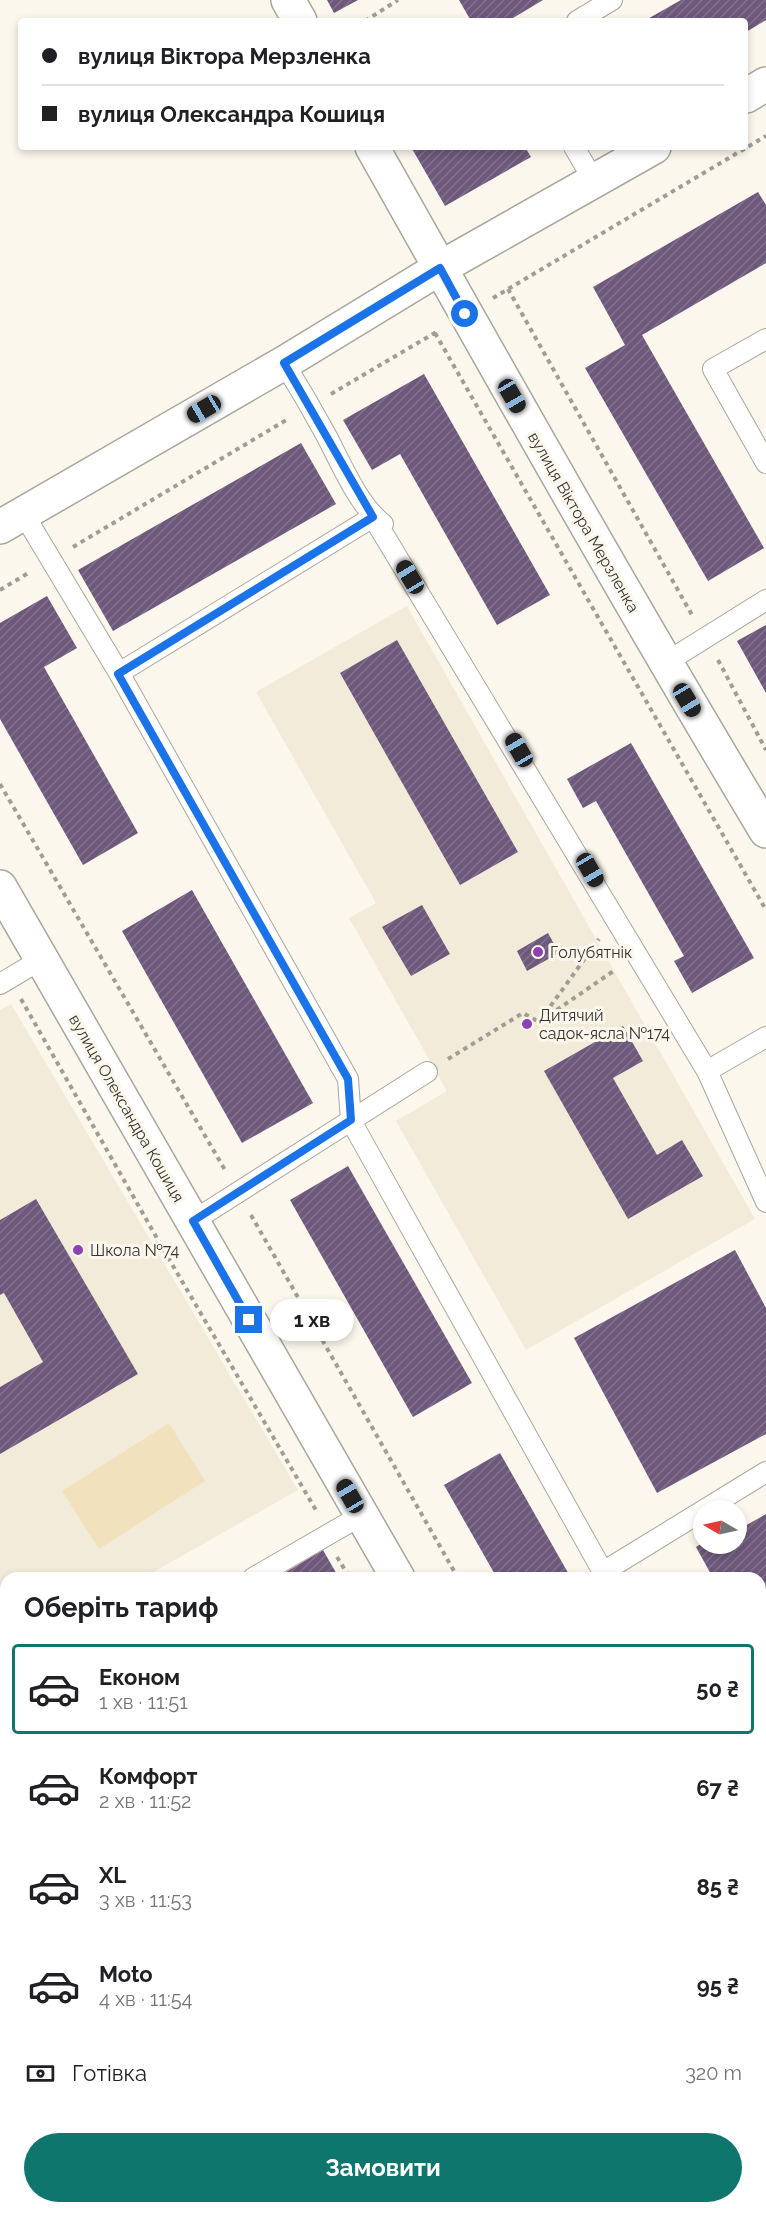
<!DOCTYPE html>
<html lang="uk">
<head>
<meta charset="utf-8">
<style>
	body { margin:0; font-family:Raleway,sans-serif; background:#f2f2f2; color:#202124; height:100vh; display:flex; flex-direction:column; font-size:22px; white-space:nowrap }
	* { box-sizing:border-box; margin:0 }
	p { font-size:20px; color:#757577 }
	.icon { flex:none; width:33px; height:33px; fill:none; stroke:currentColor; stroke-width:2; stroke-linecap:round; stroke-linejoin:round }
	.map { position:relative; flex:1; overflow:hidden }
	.sheet { position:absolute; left:0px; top:1572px; width:766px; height:642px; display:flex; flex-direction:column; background:#fff; border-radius:18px 18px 0 0; box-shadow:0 3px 9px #0003 }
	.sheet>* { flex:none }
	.hud { position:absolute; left:18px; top:18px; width:730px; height:132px; border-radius:6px; box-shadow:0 3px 9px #0003; display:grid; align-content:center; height:132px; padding:0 24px; background:#fff }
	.needle { width:39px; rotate:279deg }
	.controls { position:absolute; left:693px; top:1500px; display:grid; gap:12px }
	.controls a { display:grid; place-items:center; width:54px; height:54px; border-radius:50%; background:#fff; box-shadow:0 3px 9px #0003; font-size:30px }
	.end { position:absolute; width:27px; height:27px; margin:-14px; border:8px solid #1a73e8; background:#fff; box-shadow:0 0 0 3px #fff }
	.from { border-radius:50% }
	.bubble { position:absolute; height:42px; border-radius:21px; background:#fff; box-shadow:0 3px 9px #0003; font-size:20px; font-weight:700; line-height:42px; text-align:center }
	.car { position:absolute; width:18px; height:36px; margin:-18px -9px; border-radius:8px; box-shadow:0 0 4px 2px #0007; background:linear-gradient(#222 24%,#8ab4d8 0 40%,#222 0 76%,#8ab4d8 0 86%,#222 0) }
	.hud b { display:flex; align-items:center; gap:21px; height:57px; font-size:22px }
	.hud b+b { border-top:2px solid #e0e0e0 }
	.hud i { width:15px; height:15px; background:#202124 }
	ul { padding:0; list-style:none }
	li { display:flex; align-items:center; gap:18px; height:90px; margin:0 12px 9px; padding:0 12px; border:3px solid transparent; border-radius:6px }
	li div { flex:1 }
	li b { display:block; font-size:22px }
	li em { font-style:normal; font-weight:700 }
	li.selected { border-color:#0f766e }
	li>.icon { width:54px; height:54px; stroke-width:1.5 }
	h2 { padding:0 24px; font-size:27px; line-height:72px }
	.pay { display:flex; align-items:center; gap:15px; height:66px; padding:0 24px; font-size:22px }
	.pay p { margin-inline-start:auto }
	.button { display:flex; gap:12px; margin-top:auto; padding:12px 24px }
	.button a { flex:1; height:69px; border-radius:36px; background:#0f766e; color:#fff; font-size:24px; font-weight:700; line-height:69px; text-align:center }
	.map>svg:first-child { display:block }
	.built { fill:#f3ebd9 }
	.park { fill:#f1e2bd }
	.building { fill:url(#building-hatch) }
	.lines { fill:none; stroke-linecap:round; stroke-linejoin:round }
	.lane-casing { stroke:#aaa69c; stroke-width:22 }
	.street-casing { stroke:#aaa69c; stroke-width:36 }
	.path { stroke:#a09d96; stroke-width:4; stroke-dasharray:4.5 4.5; stroke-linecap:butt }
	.lane { stroke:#fff; stroke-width:20 }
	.street { stroke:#fff; stroke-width:33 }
	.route { stroke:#1a73e8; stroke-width:8 }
	.poi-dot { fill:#8d41b3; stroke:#fbf7ec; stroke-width:2 }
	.labels { text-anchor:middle; stroke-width:6; stroke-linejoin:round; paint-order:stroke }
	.street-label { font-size:16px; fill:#373531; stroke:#fbf7ec }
	.poi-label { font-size:16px; fill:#373531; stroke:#fbf7ec; text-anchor:start }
</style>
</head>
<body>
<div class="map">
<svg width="766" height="2214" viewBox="0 0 766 2214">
	<defs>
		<pattern id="building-hatch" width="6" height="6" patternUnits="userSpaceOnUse" patternTransform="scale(1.5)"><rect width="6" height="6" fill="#6e587c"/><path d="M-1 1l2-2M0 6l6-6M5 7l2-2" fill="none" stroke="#83728d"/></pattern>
	</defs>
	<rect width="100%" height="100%" fill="#fbf7ec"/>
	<path class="built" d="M407,606L755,1219L526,1350L396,1121L447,1091L349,918L376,903L256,692Z
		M11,1004L298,1490L143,1578H6V1656L0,1660V1010Z
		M6,2161V2208H709L713,2214H0V2165Z"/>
	<path class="park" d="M169,1423L205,1481L99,1549L62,1491Z"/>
	<path class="building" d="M327,0H358L334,13Z
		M459,0H543L508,21H471Z
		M681,0H766V20L746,32V21H644Z
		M411,147H525L531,157L445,206Z
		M758,192L766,205V263L642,335L764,548L708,581L585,368L625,345L593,287Z
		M424,374L550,595L497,625L400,454L372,470L343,420Z
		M301,443L336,504L113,631L78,570Z
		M47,596L77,648L44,667L138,833L83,865L0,719V623Z
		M766,625V693L737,641Z
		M397,640L518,852L460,885L340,673Z
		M631,743L754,958L692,993L674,961L684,956L596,801L583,808L567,779Z
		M192,890L313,1103L242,1143L122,931Z
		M422,905L450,954L411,976L382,927Z
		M548,933L559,953L527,971L517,951Z
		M623,1026L643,1061L613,1078L657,1155L682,1140L703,1176L628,1219L544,1071Z
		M348,1166L472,1383L413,1417L290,1200Z
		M36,1199L138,1374L0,1454V1387L43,1362L4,1293L0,1295V1220Z
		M735,1250L766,1308V1434L657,1493L574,1338Z
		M500,1453L571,1578H497L444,1485Z
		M766,1514V1591L760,1594V1578H713L696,1547L704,1542L736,1544V1531Z
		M323,1550L339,1578H276Z
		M766,1732V1766L760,1756V1735Z
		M3,1735L6,1740V1875L0,1864V1736Z
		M6,2132V2159L0,2163V2136Z
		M651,2208H675L678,2214H641Z"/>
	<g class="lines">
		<g class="lane-casing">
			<path id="lane" d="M577,21L612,0
				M574,147L594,181
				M766,339L713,369L766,463
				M284,363C299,387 313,411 326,435C341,463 358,505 383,524
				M23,513L119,673L348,1079L351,1121L603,1572L766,1472
				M665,663L766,600
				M119,673L373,517L707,1071L766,1202
				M0,984L42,959
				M707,1071L766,1037
				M193,1221L427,1072
				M253,1578L362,1515
				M0,1724L6,1720
				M760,1779L766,1787
				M0,1918L6,1929
				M155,2208L164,2214
				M502,2208L506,2214
				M58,2214L59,2208"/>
		</g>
		<g class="street-casing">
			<path id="street" d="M288,0L300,21
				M746,96L766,84
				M372,147C501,376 630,605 766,831
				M0,527L284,363L440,268L654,147
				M0,887L398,1578
				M760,1666L766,1663
				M0,2115L6,2112
				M760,2208L764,2214"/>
		</g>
		<path class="path" d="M365,21L398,0
			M508,289L692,615
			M493,298L766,136
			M435,333L766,910
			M331,394L438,331
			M73,547L288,419
			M0,590L30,572
			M718,660L766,750
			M0,784L225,1170
			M21,999L162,1247L317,1512
			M542,1020L615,970
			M448,1059L523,1013L539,1022L599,939
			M251,1215L458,1578
			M154,1254L163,1246
			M337,1557L350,1578
			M760,1625L766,1622
			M760,1710L766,1707"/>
		<use href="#lane" class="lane"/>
		<use href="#street" class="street"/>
	</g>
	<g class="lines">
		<path class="route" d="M249,1320L193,1221L351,1120L348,1079L118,674L373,517L284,363L440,268L465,314"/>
	</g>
	<g class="poi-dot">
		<circle cx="538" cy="952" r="6"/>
		<circle cx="527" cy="1024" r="6"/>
		<circle cx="78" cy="1250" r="6"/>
	</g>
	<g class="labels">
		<g class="street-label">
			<text transform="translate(584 522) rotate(60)" y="6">вулиця Віктора Мерзленка</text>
			<text transform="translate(127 1108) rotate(60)" y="6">вулиця Олександра Кошиця</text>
		</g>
		<g class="poi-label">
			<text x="550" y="958">Голубятнік</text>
			<text x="539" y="1021">Дитячий<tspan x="539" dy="18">садок-ясла №174</tspan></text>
			<text x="90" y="1256">Школа №74</text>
		</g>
	</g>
</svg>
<div class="controls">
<a><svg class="needle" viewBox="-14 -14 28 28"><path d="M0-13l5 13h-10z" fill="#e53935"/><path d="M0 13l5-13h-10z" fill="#757577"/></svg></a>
</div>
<i class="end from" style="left:465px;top:314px"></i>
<i class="end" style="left:249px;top:1320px"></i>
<div class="bubble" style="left:270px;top:1299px;width:84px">1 хв</div>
<i class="car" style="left:512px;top:396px;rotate:150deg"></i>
<i class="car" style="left:204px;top:409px;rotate:240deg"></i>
<i class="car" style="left:410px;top:577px;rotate:329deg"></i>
<i class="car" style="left:687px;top:700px;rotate:149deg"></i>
<i class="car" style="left:519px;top:750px;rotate:330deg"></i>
<i class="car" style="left:590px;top:870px;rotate:150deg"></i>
<i class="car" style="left:350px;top:1496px;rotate:330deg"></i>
<div class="hud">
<b><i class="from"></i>вулиця Віктора Мерзленка</b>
<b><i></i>вулиця Олександра Кошиця</b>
</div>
<section class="sheet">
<h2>Оберіть тариф</h2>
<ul>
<li class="selected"><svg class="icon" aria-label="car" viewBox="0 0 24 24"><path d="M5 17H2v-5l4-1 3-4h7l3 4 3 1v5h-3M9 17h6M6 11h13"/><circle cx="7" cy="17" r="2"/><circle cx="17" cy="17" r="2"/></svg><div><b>Економ</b><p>1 хв · 11:51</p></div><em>50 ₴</em></li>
<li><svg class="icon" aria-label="car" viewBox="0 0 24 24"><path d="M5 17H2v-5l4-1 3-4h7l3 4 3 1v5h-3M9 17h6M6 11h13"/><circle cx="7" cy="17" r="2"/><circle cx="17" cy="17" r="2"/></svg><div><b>Комфорт</b><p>2 хв · 11:52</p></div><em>67 ₴</em></li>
<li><svg class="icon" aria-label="car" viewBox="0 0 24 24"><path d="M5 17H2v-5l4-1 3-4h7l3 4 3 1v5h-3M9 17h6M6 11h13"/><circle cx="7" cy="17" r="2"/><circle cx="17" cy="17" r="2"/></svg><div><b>XL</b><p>3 хв · 11:53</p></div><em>85 ₴</em></li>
<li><svg class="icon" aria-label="car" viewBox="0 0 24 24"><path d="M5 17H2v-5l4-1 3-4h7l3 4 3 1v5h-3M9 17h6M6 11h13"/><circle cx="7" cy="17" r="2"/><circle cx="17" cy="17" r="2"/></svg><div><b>Moto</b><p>4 хв · 11:54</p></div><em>95 ₴</em></li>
</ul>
<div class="pay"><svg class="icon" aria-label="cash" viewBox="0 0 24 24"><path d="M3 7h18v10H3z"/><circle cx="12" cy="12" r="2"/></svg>Готівка<p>320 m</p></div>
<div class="button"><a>Замовити</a></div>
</section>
</div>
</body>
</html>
